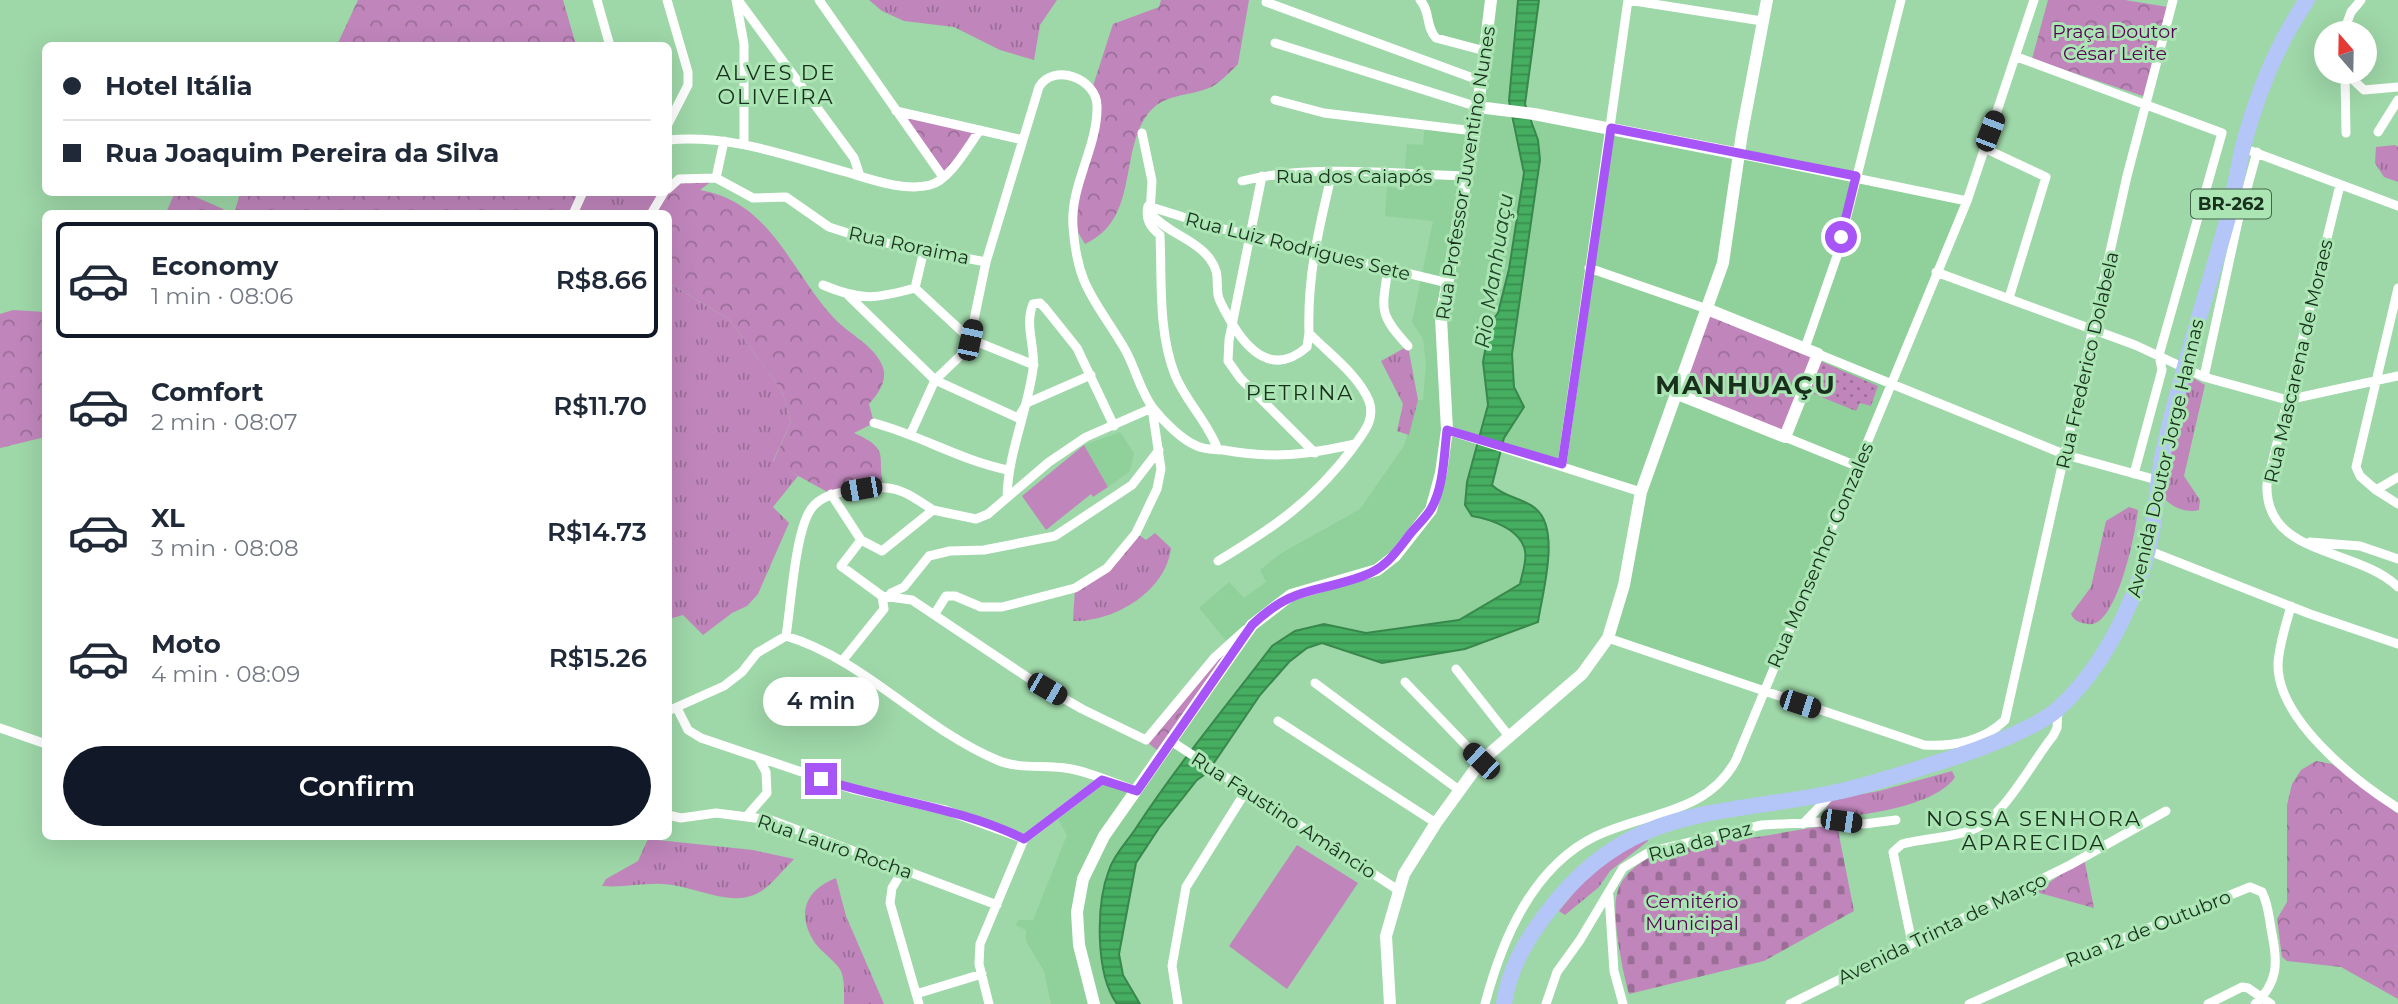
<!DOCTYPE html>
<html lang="en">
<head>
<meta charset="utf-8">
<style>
	body { margin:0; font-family:Montserrat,sans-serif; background:#f6f6f7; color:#1f2937; height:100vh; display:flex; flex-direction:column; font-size:26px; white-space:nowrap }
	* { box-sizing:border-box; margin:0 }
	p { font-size:23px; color:#747a83 }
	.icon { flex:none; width:38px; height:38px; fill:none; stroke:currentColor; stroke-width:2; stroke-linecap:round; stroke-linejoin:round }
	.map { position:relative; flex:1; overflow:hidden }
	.sheet { position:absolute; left:42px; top:210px; width:630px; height:630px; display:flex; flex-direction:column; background:#fff; border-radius:10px; box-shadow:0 7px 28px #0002 }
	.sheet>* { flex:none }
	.guide { position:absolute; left:42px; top:42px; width:630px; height:154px; border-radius:10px; box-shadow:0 7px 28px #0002; display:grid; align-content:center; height:154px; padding:0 21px; background:#fff }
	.needle { width:46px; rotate:340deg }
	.tools { position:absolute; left:2314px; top:21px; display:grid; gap:14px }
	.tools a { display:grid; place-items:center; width:63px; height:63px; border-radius:50%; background:#fff; box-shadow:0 7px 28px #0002; font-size:35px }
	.end { position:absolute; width:32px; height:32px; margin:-16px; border:9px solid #a855f7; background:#fff; box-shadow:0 0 0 4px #fff }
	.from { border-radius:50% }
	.bubble { position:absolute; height:49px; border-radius:24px; background:#fff; box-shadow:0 7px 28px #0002; font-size:23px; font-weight:600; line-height:49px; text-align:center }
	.car { position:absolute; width:21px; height:42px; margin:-21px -10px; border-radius:9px; box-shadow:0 0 5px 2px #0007; background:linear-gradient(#222 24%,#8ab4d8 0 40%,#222 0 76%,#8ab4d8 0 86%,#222 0) }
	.guide b { display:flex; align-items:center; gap:24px; height:66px; font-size:26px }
	.guide b+b { border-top:2px solid #e0e1e3 }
	.guide i { width:18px; height:18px; background:#1f2937 }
	ul { padding:12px 0 0; list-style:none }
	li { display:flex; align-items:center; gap:21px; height:116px; margin:0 14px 10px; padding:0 7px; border:4px solid transparent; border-radius:10px }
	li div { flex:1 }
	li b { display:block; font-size:26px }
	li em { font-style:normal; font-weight:600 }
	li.selected { border-color:#111827 }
	li>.icon { width:63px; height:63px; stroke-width:1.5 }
	.cta { display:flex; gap:14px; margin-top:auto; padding:14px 21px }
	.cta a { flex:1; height:80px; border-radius:42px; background:#111827; color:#fff; font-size:28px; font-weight:600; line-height:80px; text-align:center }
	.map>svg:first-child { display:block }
	.built { fill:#90d09b }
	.grass { fill:url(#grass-tufts) }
	.forest { fill:url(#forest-crowns) }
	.cemetery { fill:url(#cemetery-stones) }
	.garden { fill:url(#garden-dots) }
	.pitch { fill:#c086bc }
	.water { fill:url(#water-rules); stroke:#38884c; stroke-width:2 }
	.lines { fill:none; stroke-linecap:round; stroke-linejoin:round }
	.minor { stroke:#fff; stroke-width:9 }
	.tertiary { stroke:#fff; stroke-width:12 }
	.trunk { stroke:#b4c6f8; stroke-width:16 }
	.route { stroke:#a855f7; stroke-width:9 }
	.labels { text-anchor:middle; stroke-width:6; stroke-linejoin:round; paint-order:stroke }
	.shield { fill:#abe5b4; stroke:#45664a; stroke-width:2 }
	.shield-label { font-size:18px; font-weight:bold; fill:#19301d }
	.park-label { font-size:19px; fill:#580456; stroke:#abe5b4 }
	.street-label { font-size:19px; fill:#19301d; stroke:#abe5b4 }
	.neighbourhood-label { font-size:21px; letter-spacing:2px; fill:#19301d; stroke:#abe5b4 }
	.water-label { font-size:21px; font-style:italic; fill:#20492a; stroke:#abe5b4 }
	.district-label { font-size:26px; font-weight:bold; letter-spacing:2px; fill:#19301d; stroke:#abe5b4 }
</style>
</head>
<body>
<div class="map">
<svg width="2398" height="1004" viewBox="0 0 2398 1004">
	<defs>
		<pattern id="grass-tufts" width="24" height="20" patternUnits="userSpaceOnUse" patternTransform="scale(1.75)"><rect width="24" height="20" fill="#c086bc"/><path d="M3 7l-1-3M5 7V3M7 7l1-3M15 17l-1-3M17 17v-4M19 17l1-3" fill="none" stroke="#9b6e98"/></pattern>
		<pattern id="forest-crowns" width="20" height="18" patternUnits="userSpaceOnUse" patternTransform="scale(1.75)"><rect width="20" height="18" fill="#c086bc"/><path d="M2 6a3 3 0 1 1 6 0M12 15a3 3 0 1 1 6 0" fill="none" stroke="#9b6e98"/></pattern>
		<pattern id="cemetery-stones" width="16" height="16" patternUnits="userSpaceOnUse" patternTransform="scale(1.75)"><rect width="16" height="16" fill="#c086bc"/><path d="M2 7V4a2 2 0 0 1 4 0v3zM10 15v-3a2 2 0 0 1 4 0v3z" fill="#9b6e98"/></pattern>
		<pattern id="garden-dots" width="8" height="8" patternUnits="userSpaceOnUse" patternTransform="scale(1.75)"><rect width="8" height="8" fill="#c086bc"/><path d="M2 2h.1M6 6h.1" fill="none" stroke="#9b6e98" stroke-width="1.8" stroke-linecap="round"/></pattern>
		<pattern id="water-rules" width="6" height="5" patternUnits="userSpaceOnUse" patternTransform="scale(1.75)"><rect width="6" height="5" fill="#45ae60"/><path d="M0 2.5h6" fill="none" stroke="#398e4f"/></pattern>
	</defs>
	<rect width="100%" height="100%" fill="#9ed7a8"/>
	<path class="built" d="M1420,0H1518L1514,24L1510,117L1524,173L1509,269L1498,313L1490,323L1483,362L1488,405L1467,482L1472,516L1494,520L1520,539L1525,551L1520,584L1459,620L1366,633L1324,624L1189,753L1112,862L1100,916L1110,994L1117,1004H1051L1044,971L1026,941V930L1015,925L1019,920H1033L1067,835L1056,816L1102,780L1137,791L1228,643L1199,608L1229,582L1244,598L1266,582L1260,570L1280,554L1360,509L1404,446L1418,400H1423L1426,365L1423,339L1412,322L1433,221L1385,216L1387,187L1403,189L1407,144L1423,145L1425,124L1474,131L1485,51L1436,38Z
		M1534,114L1967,201L1763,692L1608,638L1641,492L1502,447L1504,438L1524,407L1514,387L1512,354L1539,173Z
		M1120,432L1134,453L1130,471L1108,487L1084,445Z"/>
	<path class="grass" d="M869,0H1057L1040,25L1034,60L1000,50L954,27L904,21L882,11Z
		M2395,145L2398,147V182L2384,177L2375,163L2376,147Z
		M660,192L651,213L573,214L583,193Z
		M669,283L730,320L782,391L791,422L773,461L798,476L773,507L789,523L758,594L747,606L732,613L703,635L683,615L669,619Z
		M1408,346L1418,400L1409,435L1397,431L1403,404L1381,361Z
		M2190,376L2205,385L2184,476L2200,500L2199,510C2186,514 2168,506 2161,494L2175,417Z
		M2129,507L2138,510C2136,532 2116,630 2088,624C2080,623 2074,621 2071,614L2091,587L2106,521Z
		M1136,533L1146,540L1155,533L1171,548C1166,591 1115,622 1073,621L1075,588L1107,568Z
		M1952,771L1955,777C1937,806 1858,817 1826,818L1823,814L1831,800L1879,791Z
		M1646,837L1648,841L1610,871L1599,887L1565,915L1559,911L1596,866Z
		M648,839L753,850L794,859C784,869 774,882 763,890C733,911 695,885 662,884C642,883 623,888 602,886L606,879L638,861Z
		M836,878L846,916L884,1004H844C844,993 845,982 841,971C835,960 822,953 815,943C796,914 805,890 836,878Z"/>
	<path class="forest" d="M358,0H563L576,45H337Z
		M1161,0H1249L1238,64C1230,72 1219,84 1209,88C1187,97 1163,93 1147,115C1119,155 1139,219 1085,244L1073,224L1096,116L1092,89L1113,24L1159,7Z
		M2048,0H2125L2168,7L2146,97L2032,59Z
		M896,111L980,130L943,177Z
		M716,178L700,190C771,202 790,270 833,317C846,332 870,343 880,361C890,377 880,392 869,404L874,423L854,433C892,450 876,455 884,488L831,494L773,462L791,422L782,391L730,320L669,283L668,214H651L679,179Z
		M175,192L187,193L232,213H166Z
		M240,193H583L573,213L234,214Z
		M1707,309L1815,353L1787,424L1779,434L1675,393Z
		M13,310L45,312V437L0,448V314Z
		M1238,634L1162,754L1143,739Z
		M2316,761L2332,764L2398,814V999L2341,967L2287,961L2282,957L2277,919L2287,902V805L2292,784L2301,770Z
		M2084,858L2094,908L2036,892Z"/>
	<path class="cemetery" d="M1837,825L1854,911L1764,961L1629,994C1623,974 1611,914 1617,894C1621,876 1637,864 1652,856C1681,840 1725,841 1757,837C1784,833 1809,827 1837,825Z"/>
	<path class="garden" d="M1820,361L1878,386L1871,406L1860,403L1856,411L1809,392Z"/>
	<path class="pitch" d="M1084,445L1108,487L1093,497L1091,494L1046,530L1022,496Z
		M1297,845L1358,883L1287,989L1229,946Z"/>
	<path class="water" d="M1518,0H1539L1525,104L1538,140L1540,160L1512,354L1514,387L1524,407L1504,438L1492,485C1505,498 1524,498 1536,509C1561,530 1542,594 1538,622L1465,649L1382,663L1322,643L1307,648L1289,662L1260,695L1207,773L1197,780L1159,828L1136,863L1119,954L1123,975L1140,1004H1117C1095,974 1096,904 1109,870C1114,854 1129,840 1138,825C1179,763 1227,705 1272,646L1295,631L1324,624L1366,633L1459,620L1520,584C1522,574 1527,561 1525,551C1521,529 1490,519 1472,516L1465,505L1467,482L1488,405L1483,362L1490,323L1498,313L1509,269L1524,173L1509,101Z"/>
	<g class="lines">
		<path class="minor" d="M597,0L610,46
			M667,0L688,72V85L668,124
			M736,0L744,44V144
			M738,0L854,158L860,176
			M819,0L943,177
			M1420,0C1431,12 1425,26 1436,38L1485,51
			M1628,0L1762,21
			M1266,2L1481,81
			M2343,33L2351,12L2361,0
			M1275,43L1478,107
			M2017,57L2222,133L2159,355L2162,370L2134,474
			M2345,72L2364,90L2398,87
			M2345,74L2346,133
			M1275,100L1324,113L1474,131
			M896,111L1023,140
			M2378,132L2398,100
			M1142,133L1152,181L1150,213C1167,233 1195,239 1210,259C1220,273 1216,280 1218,295C1220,304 1226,312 1230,320C1247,350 1273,377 1307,347L1309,333
			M668,140C730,134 787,156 846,172C870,179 905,192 930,185C950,180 968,146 980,130
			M724,141L716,178L753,198L786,197L829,227L866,239L986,262
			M1984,148L2046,177L2009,298
			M2251,151L2398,206
			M1739,154L1967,201
			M1262,176L1229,340L1228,361L1240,378L1315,453
			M1242,181C1310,164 1396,174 1466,176
			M2340,185L2267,484C2264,557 2357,547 2398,587
			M668,189L679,179L716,178
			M573,214L583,192
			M651,214L664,192
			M1388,268C1382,311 1378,313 1408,346
			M1589,268L1707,309
			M1936,272L2135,345L2204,377L2287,400L2398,376
			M823,285C861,301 876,299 915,288L924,250
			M915,288L970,339L1034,365
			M2398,288L2356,467L2360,476L2376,490L2398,477
			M849,296L935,380L1018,418L1027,403L1091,375
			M1805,348L1837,256L1901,0
			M1818,354L2066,455L2157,480
			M2204,377L2238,221L2257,152
			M874,423C920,435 962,461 1008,470
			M1447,430L1641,492
			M911,433L935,380L960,356L970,339L986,262L1039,87C1054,62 1097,79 1097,106C1098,147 1070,185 1073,226C1077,286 1094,298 1123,346C1135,365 1139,390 1153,408C1163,421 1182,440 1197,446C1205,450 1215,449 1223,450C1274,459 1305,455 1355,444
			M1785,437L1859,467
			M1218,450C1208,422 1186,402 1175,375C1158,332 1162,281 1160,235C1150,227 1145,219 1148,206L1215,227L1448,283
			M1562,464L1628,0
			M2376,490L2398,504
			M831,494L861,540
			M1007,497C1008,453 1027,413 1033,369C1036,347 1024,326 1033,304L1040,303L1045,308L1077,348L1114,426
			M2310,542L2360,546L2398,559
			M2147,550L2310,614L2398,644
			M1218,561C1273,528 1313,501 1352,449C1362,434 1376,421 1369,401C1358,374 1328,353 1309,333C1307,277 1319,227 1332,173
			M891,593L904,587L929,556L950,551L984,550L1055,536L1132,485L1159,450
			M882,596L841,566L861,540L882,551L933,510L976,519L988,514L1049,462L1086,437L1152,408L1161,469L1157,489L1136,533L1107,568L1075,588L1002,607H981L955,596H946L934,615
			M882,596L912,600L1030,679L1082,709L1146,740L1215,657L1245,630
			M2291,606C2286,625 2279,644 2278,664C2277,719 2355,781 2398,808
			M786,636C791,605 795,532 811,509C821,495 837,493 853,490C892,483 902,489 933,510
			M1608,638L1924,745C1953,747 1984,741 2005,720L2127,176L2173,0
			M843,660L884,609L882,596
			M1456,669L1508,735
			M1405,682L1481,761
			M1315,683L1459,790
			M677,708L688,730L701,738L852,789L945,810L1024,839
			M668,711L724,686L742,672L757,653L786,636C865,660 921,728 997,760C1020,770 1046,764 1071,769C1093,773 1115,784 1137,791
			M1278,721L1436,823
			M0,728L46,744
			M1171,741L1398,890
			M668,815L681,818L716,813L771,820L997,905
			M747,816L767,793L766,772L759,759
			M1803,824L1831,795
			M903,870L892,888L890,903L919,1004
			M1609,896L1614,971L1623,1004
			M1912,943L1893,852L1902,844C1924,838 1950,838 1972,830C2004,818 2031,763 2053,736L2057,728L2058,710
			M916,994L982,974
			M989,1004L979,964L980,944L1024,839L1102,780
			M1178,1004L1172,966L1186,887L1246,791
			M1485,1004C1502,940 1532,867 1596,836C1647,812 1707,814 1736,760L1967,201L2034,0
			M1546,1004L1557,972L1580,940L1623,868L1649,852L1762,825L1841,821L1864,824L1896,820
			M1790,1004L2070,865L2166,811
			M1969,1004L2059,964L2250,887L2262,892C2269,906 2269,919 2272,934C2278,963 2278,983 2255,1004
			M2208,1004L2242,987L2248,988L2271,1004"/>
		<path class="tertiary" d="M1478,107L1534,114L1739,154
			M1675,393L1785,437L1818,354L1707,309
			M1094,1004L1079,945L1077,912L1083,879L1104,836L1252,625L1291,595L1377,570L1395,556L1431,510L1441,473L1447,430L1441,318L1476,123L1491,0
			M1390,1004L1386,936L1404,874L1436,823L1481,761L1582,674L1608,638L1624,585L1641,492L1723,263L1742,133L1767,0"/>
		<path class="trunk" d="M1504,1004C1509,969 1525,942 1546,914C1627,805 1712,817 1832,793C1872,785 1910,771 1949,759C1978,750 2037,728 2059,708C2107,664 2142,590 2153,526C2157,500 2158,474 2164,449C2181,371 2206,297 2227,221C2233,198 2237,174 2242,151C2255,99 2277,44 2307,0"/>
	</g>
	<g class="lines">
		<path class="route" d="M821,779C888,801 960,807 1024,839L1102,780L1137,791L1252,625C1294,585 1314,594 1363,576C1384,569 1394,555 1407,538C1414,528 1425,519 1431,509C1444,487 1444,454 1447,430L1562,464L1611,128L1856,176L1841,237"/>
	</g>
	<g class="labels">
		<rect class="shield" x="2191" y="189.5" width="80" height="29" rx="5"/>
		<g class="shield-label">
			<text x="2231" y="210">BR-262</text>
		</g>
		<g class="park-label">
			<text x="2115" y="38">Praça Doutor<tspan x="2115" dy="22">César Leite</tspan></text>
			<text x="1692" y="908">Cemitério<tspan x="1692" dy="22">Municipal</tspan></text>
		</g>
		<g class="street-label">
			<text transform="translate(1465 173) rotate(-81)" y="7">Rua Professor Juventino Nunes</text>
			<text x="1354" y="183">Rua dos Caiapós</text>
			<text transform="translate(909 245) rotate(12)" y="7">Rua Roraima</text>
			<text transform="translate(1298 246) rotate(14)" y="7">Rua Luiz Rodrigues Sete</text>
			<text transform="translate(2087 360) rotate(-77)" y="7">Rua Frederico Dolabela</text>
			<text transform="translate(2298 361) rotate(-77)" y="7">Rua Mascarena de Moraes</text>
			<text transform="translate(2165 458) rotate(-77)" y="7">Avenida Doutor Jorge Hannas</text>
			<text transform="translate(1820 555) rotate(-67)" y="7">Rua Monsenhor Gonzales</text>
			<text transform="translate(1284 815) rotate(33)" y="7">Rua Faustino Amâncio</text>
			<text transform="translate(1700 841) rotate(-15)" y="7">Rua da Paz</text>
			<text transform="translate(835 846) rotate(19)" y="7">Rua Lauro Rocha</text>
			<text transform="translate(1942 928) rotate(-26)" y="7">Avenida Trinta de Março</text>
			<text transform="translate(2148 928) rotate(-22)" y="7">Rua 12 de Outubro</text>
		</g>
		<g class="neighbourhood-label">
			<text x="776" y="80">ALVES DE<tspan x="776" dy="24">OLIVEIRA</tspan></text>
			<text x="1300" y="400">PETRINA</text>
			<text x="2034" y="826">NOSSA SENHORA<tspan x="2034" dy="24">APARECIDA</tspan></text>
		</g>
		<g class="water-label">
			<text transform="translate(1494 271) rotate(-81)" y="7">Rio Manhuaçu</text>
		</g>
		<g class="district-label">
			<text x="1746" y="394">MANHUAÇU</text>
		</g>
	</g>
</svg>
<div class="tools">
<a><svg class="needle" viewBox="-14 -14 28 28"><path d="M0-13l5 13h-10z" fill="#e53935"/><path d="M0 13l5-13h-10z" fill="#747a83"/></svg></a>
</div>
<i class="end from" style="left:1841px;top:237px"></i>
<i class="end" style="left:821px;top:779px"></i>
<div class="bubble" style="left:763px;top:677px;width:116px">4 min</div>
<i class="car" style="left:1990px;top:131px;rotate:21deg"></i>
<i class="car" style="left:970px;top:340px;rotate:12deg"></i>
<i class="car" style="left:861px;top:489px;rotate:260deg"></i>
<i class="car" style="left:1047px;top:689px;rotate:120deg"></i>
<i class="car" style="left:1800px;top:704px;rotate:108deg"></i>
<i class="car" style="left:1481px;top:761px;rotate:314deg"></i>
<i class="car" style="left:1841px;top:821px;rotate:98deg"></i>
<div class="guide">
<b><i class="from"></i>Hotel Itália</b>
<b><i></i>Rua Joaquim Pereira da Silva</b>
</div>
<section class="sheet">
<ul>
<li class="selected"><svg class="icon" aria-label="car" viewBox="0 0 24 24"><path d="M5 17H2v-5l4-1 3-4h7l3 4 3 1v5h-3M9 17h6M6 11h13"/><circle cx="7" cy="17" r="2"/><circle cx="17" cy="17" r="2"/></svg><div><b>Economy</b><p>1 min · 08:06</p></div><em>R$8.66</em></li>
<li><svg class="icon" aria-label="car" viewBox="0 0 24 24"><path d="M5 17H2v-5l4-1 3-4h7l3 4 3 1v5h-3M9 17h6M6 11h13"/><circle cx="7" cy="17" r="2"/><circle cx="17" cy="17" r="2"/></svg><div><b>Comfort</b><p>2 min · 08:07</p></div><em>R$11.70</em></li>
<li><svg class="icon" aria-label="car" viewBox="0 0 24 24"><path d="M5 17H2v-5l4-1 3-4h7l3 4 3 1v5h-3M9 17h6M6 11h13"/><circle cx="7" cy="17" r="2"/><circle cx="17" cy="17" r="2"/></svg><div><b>XL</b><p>3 min · 08:08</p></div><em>R$14.73</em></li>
<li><svg class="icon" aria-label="car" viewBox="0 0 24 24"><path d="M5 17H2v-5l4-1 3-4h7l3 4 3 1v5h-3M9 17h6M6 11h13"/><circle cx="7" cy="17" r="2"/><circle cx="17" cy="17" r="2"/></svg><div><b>Moto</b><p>4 min · 08:09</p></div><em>R$15.26</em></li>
</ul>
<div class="cta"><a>Confirm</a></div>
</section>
</div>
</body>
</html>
